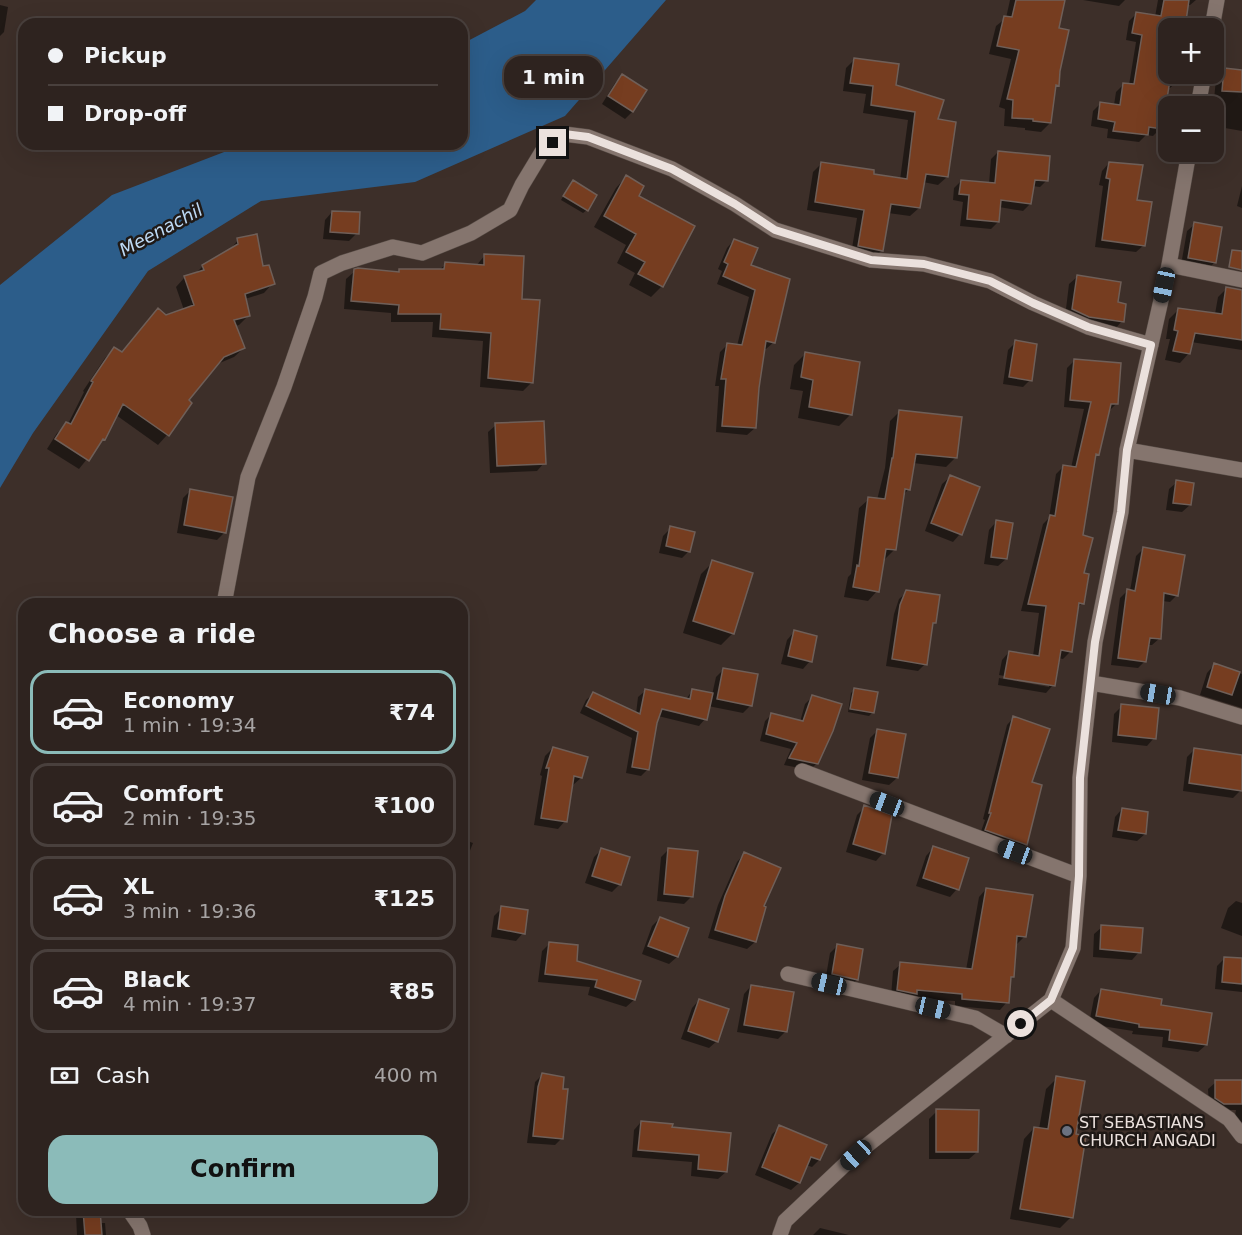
<!DOCTYPE html>
<html lang="en">
<head>
<meta charset="utf-8">
<style>
	body { margin:0; font-family:"DejaVu Sans",sans-serif; background:#362b28; color:#f1f3f6; height:100vh; display:flex; flex-direction:column; font-size:22px; white-space:nowrap }
	* { box-sizing:border-box; margin:0 }
	p { font-size:20px; color:#a7a4a4 }
	.icon { flex:none; width:33px; height:33px; fill:none; stroke:currentColor; stroke-width:2; stroke-linecap:round; stroke-linejoin:round }
	.map { position:relative; flex:1; overflow:hidden }
	.side { position:absolute; left:18px; top:598px; width:450px; height:618px; display:flex; flex-direction:column; background:#2e231f; border-radius:18px; box-shadow:0 6px 24px #0002,0 0 0 2px #49403d }
	.side>* { flex:none }
	.hud { position:absolute; left:18px; top:18px; width:450px; height:132px; border-radius:18px; box-shadow:0 6px 24px #0002,0 0 0 2px #49403d; display:grid; align-content:center; height:132px; padding:0 30px; background:#2e231f }
	.controls { position:absolute; left:1158px; top:18px; display:grid; gap:12px }
	.controls a { display:grid; place-items:center; width:66px; height:66px; border-radius:12px; background:#2e231f; box-shadow:0 6px 24px #0002,0 0 0 2px #49403d; font-size:30px }
	.end { position:absolute; width:27px; height:27px; margin:-14px; border:8px solid #ebe1dd; background:#111; box-shadow:0 0 0 3px #111 }
	.from { border-radius:50% }
	.bubble { position:absolute; height:42px; border-radius:18px; background:#2e231f; box-shadow:0 6px 24px #0002,0 0 0 2px #49403d; font-size:20px; font-weight:800; line-height:42px; text-align:center }
	.car { position:absolute; width:18px; height:36px; margin:-18px -9px; border-radius:8px; box-shadow:0 0 4px 2px #0007; background:linear-gradient(#222 24%,#8ab4d8 0 40%,#222 0 76%,#8ab4d8 0 86%,#222 0) }
	.hud b { display:flex; align-items:center; gap:21px; height:57px; font-size:22px }
	.hud b+b { border-top:2px solid #49403d }
	.hud i { width:15px; height:15px; background:#f1f3f6 }
	ul { padding:0; list-style:none }
	li { display:flex; align-items:center; gap:18px; height:84px; margin:0 12px 9px; padding:0 18px; border:3px solid #49403d; border-radius:18px }
	li div { flex:1 }
	li b { display:block; font-size:22px }
	li em { font-style:normal; font-weight:800 }
	li.current { border-color:#8bbbb9 }
	li>.icon { width:54px; height:54px; stroke-width:1.5 }
	h2 { padding:0 30px; font-size:27px; line-height:72px }
	.pay { display:flex; align-items:center; gap:15px; height:66px; padding:0 30px; font-size:22px }
	.pay p { margin-inline-start:auto }
	.action { display:flex; gap:12px; margin-top:auto; padding:12px 30px }
	.action a { flex:1; height:69px; border-radius:18px; background:#8bbbb9; color:#111; font-size:24px; font-weight:800; line-height:69px; text-align:center }
	.map>svg:first-child { display:block }
	.water { fill:#2c5d8a }
	.shadow { fill:#0007 }
	.building { fill:#763d20; stroke:#6f5f58; stroke-width:1.5 }
	.lines { fill:none; stroke-linecap:round; stroke-linejoin:round }
	.minor-casing { stroke:#574c46; stroke-width:16 }
	.minor { stroke:#85756e; stroke-width:15 }
	.route { stroke:#ebe1dd; stroke-width:8 }
	.worship-dot { fill:#6b7280; stroke:#1f1916; stroke-width:2 }
	.labels { text-anchor:middle; stroke-width:5; stroke-linejoin:round; paint-order:stroke }
	.poi-label { font-size:16px; fill:#ebe1dd; stroke:#1f1916; text-anchor:start }
	.water-label { font-size:18px; font-style:italic; fill:#bdd9f4; stroke:#1f1916 }
</style>
</head>
<body>
<div class="map">
<svg width="1242" height="1235" viewBox="0 0 1242 1235">
	<rect width="100%" height="100%" fill="#3d2f29"/>
	<path class="water" d="M536,0H666L565,116L415,182L261,201L148,271L33,433L0,488V285L112,195L245,144H462V44L525,11Z"/>
	<path class="shadow" d="M1010,0H1064L1057,29L1058,85L1054,89L1050,123L1041,132L1025,130V128L1004,126L1005,109L999,107L1011,59L989,54L996,26L1006,18Z
		M1083,0H1125L1119,6Z
		M1158,0H1196L1190,5H1187L1184,28H1168V74H1179L1178,81L1170,88H1167L1161,128L1153,136L1146,135L1139,142L1107,138L1108,129L1091,126L1093,111L1101,103L1114,105L1116,92L1124,84L1129,85L1136,42L1126,40L1129,21L1136,14L1155,17Z
		M0,5L8,7L4,32L0,36Z
		M854,60L894,86L936,120L947,177L938,185L923,182L919,208L910,216L888,213L882,250L873,259L851,254L857,218L807,210L813,172L821,164L900,180L908,120L863,113L866,94L843,91L846,68Z
		M1225,70L1242,71V131L1219,127L1223,100L1214,99L1216,79Z
		M622,76L632,112L625,119L602,104L615,83Z
		M998,152L1047,180L1040,187L1032,186L1030,204L1023,211L999,207L998,222L991,229L960,226L963,202L953,200L954,188L961,181L989,184L991,159Z
		M1109,163L1144,245L1136,252L1095,247L1103,186L1099,185L1102,171Z
		M626,177L637,196L662,286L651,297L629,285L635,273L617,263L626,245L594,227L616,188Z
		M570,185L587,210L583,213L561,200Z
		M1242,186V208L1237,206Z
		M332,212L357,233L349,241L323,239L325,220Z
		M1195,224L1214,263L1207,270L1181,265L1187,231Z
		M238,240L273,283L264,293L245,299L249,315L239,325L235,326L244,348L234,357L215,365L187,401L190,403L167,435L158,445L116,415L103,439L79,469L47,449L57,433L68,424L84,392L83,391L105,358L114,349L121,354L166,316L184,310L176,287L185,277L194,275L203,266L229,251Z
		M734,240L749,266L774,342L766,349H764L758,387L755,428L747,435L716,432L719,386H715L720,352L727,345L737,346L749,297L717,284L722,271L718,269L727,248Z
		M485,255L520,300L532,382L523,391L480,387L483,341L432,337L433,322H391V313L344,309L346,279L355,271L397,273L399,271H438L446,264L476,266Z
		M1077,277L1116,303L1122,321L1115,329L1065,317L1069,284Z
		M1227,288L1242,291V350L1191,342L1189,353L1180,363L1165,360L1170,339H1166L1169,319L1178,310L1215,314L1218,297Z
		M1016,342L1030,380L1023,387L1003,384L1008,350Z
		M806,353L851,414L839,426L798,418L803,391L790,389L794,365Z
		M1075,360L1116,404L1109,411L1097,454L1094,458L1081,536L1082,603L1077,608L1071,651L1063,659L1058,658L1053,685L1046,693L998,685L999,678L1049,687V684L999,675L1002,660L1009,652L1033,656L1039,613L1021,611L1043,524L1049,518L1056,474L1063,467L1071,468L1084,409L1064,407L1067,368Z
		M899,412L956,457L946,467L913,463L909,489L902,496L895,549L885,559H883L877,591L868,601L844,597L848,577L851,574L859,508L869,499L877,500L885,468L890,421Z
		M496,425L544,463L537,471L490,473L488,432Z
		M950,477L960,534L953,542L925,531L942,484Z
		M1177,482L1190,505L1182,512L1166,510L1169,489Z
		M191,490L225,532L217,540L177,533L183,498Z
		M996,522L1006,559L998,566L984,564L989,530Z
		M671,528L689,551L682,558L659,553L663,536Z
		M1143,549L1177,595L1170,602L1162,601L1160,638L1152,645H1147L1145,661L1138,668L1111,665L1120,598L1127,591H1130L1136,556Z
		M713,562L733,633L721,645L683,633L701,574Z
		M907,592L935,622L931,626L925,664L918,671L886,666L894,614L899,599Z
		M794,632L810,661L803,669L781,664L787,640Z
		M1214,665L1242,674V708L1200,695L1207,673Z
		M724,669L751,705L743,713L708,706L705,719L699,726L658,716L648,769L641,776L626,773L632,738L580,713L586,700L593,694L636,714L638,697L645,691L686,699L693,690L712,695L716,677Z
		M855,689L873,712L869,716L848,712L851,693Z
		M812,697L817,763L810,770L784,765L791,749L760,741L765,721L772,714L800,722L805,704Z
		M1122,706L1154,738L1147,746L1112,742L1114,714Z
		M1014,717L1030,783L1026,844L1019,851L979,837L985,820L983,819L1007,725Z
		M878,730L897,778L889,785L862,780L870,738Z
		M553,748L581,778L573,785L571,784L565,821L558,829L534,825L542,776L540,775L545,756Z
		M1195,749L1242,756L1241,790L1233,798L1183,791L1187,757Z
		M865,807L890,816L883,853L876,861L846,852L857,815Z
		M1122,809L1145,834L1137,841L1112,837L1115,817Z
		M462,839L473,843L462,871Z
		M933,848L957,889L950,897L916,886L926,856Z
		M601,850L620,884L612,892L585,883L594,857Z
		M668,850L692,896L684,904L657,901L661,857Z
		M744,854L762,907L755,942L747,949L708,938L718,905L737,862Z
		M986,889L1025,936L1017,944H1015L1013,977L1009,980L1007,1002L1000,1010L955,1006V1001L891,997L893,971L901,964L966,970L979,897Z
		M1236,901L1242,903V936L1221,928L1228,908Z
		M502,908L523,933L516,941L491,937L494,916Z
		M660,918L677,957L669,964L642,954L652,926Z
		M1102,927L1139,952L1132,960L1093,957L1094,934Z
		M549,944L575,962L634,1000L626,1007L588,995L590,987L538,982L542,951Z
		M837,946L857,980L849,987L825,982L830,953Z
		M1225,958L1242,960V992L1215,989L1217,966Z
		M751,986L786,1031L778,1039L737,1032L744,994Z
		M1101,990L1160,1006L1206,1045L1198,1052L1162,1047L1163,1037L1132,1034L1133,1031L1089,1024L1094,998Z
		M699,1000L717,1041L709,1048L681,1039L692,1008Z
		M542,1075L562,1138L555,1145L527,1143L535,1082Z
		M1057,1078L1074,1135L1071,1217L1060,1228L1010,1219L1024,1139L1034,1128L1039,1129L1046,1089Z
		M1216,1082H1242V1122L1234,1121L1236,1110H1216L1209,1105L1208,1089Z
		M937,1111L977,1152L969,1159H929V1119Z
		M641,1122L671,1129L726,1172L718,1179L691,1176L692,1162L632,1157L634,1130Z
		M780,1127L819,1160L812,1167L806,1165L799,1183L791,1190L755,1175L772,1134Z
		M24,1129V1161L22,1130Z
		M80,1210H98L99,1223H105L106,1235H77L76,1215Z
		M820,1228L849,1235H813Z"/>
	<path class="building" d="M1016,0H1065L1059,28L1069,30L1060,71L1059,86L1056,85L1051,123L1033,121V119L1012,118L1013,100L1007,99L1019,50L997,46L1004,16L1012,17Z
		M1164,0H1189L1185,28H1168V74H1171L1162,129L1149,127L1148,135L1113,131L1115,122L1098,119L1100,102L1120,105L1123,83L1134,84L1142,35L1132,33L1136,12L1161,16Z
		M854,58L899,64L896,85L944,100L938,119L956,122L948,177L926,174L920,208L891,204L883,251L858,246L864,210L815,202L821,162L874,170V174L907,179L915,112L871,105L873,86L850,83Z
		M1224,68L1242,70V92L1222,91Z
		M622,74L647,90L633,112L608,96Z
		M998,151L1050,156L1048,181L1035,180L1031,204L1001,200L999,222L967,219L969,195L959,194L961,180L995,183Z
		M1109,162L1143,165L1137,200L1152,202L1145,246L1102,240L1110,179L1106,178Z
		M626,175L644,186L639,196L695,226L663,287L638,274L645,262L626,252L636,234L604,216Z
		M573,180L597,195L588,211L563,196Z
		M332,211L360,212L359,234L330,232Z
		M1194,222L1222,227L1216,263L1188,258Z
		M257,234L263,266L269,265L275,284L245,294L250,316L234,320L245,348L224,357L189,400L192,403L169,436L123,404L105,440L103,439L89,461L55,439L66,422L71,424L93,382L91,381L114,347L122,352L158,308L166,315L194,305L184,276L204,270L202,265L238,244L237,238Z
		M734,239L758,248L751,265L790,279L775,343L766,341L759,388L756,428L722,426L726,379H721L727,343L742,345L755,290L723,276L728,264L724,262Z
		M1232,250L1242,251V270L1229,267Z
		M484,254L524,256L522,299L540,300L533,383L488,378L491,333L440,329L441,314H398L399,305L351,301L354,269L358,268L399,272V269H444L445,262L484,265Z
		M1077,275L1121,282L1118,302L1126,304L1124,322L1089,317L1072,309Z
		M1226,287L1242,290V340L1195,333L1190,354L1173,351L1178,331L1174,330L1178,308L1222,314Z
		M1015,340L1037,344L1032,381L1009,377Z
		M805,352L860,362L852,415L809,407L813,380L801,377Z
		M1074,359L1121,363L1118,404H1111L1099,455L1096,454L1083,535L1093,538L1084,573L1089,574L1084,604L1079,603L1072,652L1061,650L1055,686L1004,678L1009,651L1039,656L1046,606L1028,604L1050,515L1055,516L1063,465L1076,467L1091,402L1070,400Z
		M899,410L962,417L957,458L916,454L910,490L905,489L896,550L886,549L879,592L853,587L857,565L859,566L868,497L885,499L892,458H893Z
		M544,421L546,464L497,466L495,423Z
		M950,475L980,487L962,535L931,523Z
		M1176,480L1194,483L1191,505L1173,503Z
		M190,489L233,497L226,533L184,525Z
		M996,520L1013,523L1007,559L991,557Z
		M670,526L695,532L690,552L666,546Z
		M1143,547L1185,555L1178,596L1164,593L1161,639L1150,638L1146,662L1118,658L1127,589L1135,591Z
		M712,560L753,573L734,634L693,621Z
		M906,590L940,595L936,623H933L927,665L892,659L900,605Z
		M794,630L817,636L812,662L788,656Z
		M1214,663L1240,672L1232,695L1207,687Z
		M723,668L758,674L752,706L717,699Z
		M854,688L878,692L874,713L850,709Z
		M645,689L690,699L692,689L713,693L707,720L662,709L657,723L649,770L632,767L638,732L586,706L593,692L640,714Z
		M812,695L842,704L833,731L818,764L789,758L797,743L766,734L771,713L803,721Z
		M1121,704L1159,708L1156,739L1118,735Z
		M1013,716L1050,729L1032,782L1042,785L1027,845L985,830L991,813H989Z
		M877,729L906,734L898,778L869,773Z
		M553,747L588,757L582,778L574,776L567,822L541,818L549,768H546Z
		M1194,748L1242,755V791L1189,783Z
		M864,805L892,815L885,854L853,844Z
		M1122,808L1148,812L1146,834L1118,830Z
		M933,846L969,858L959,890L923,878Z
		M601,848L630,857L621,885L592,876Z
		M668,848L698,851L693,897L664,894Z
		M744,852L781,868L764,906L766,907L756,942L715,930L725,896Z
		M986,888L1033,895L1026,937L1017,936L1014,977H1011L1009,1003L962,999V994L917,990V994L897,990L900,962L972,969Z
		M501,906L528,910L525,934L498,929Z
		M660,917L689,928L678,957L648,946Z
		M1101,925L1143,928L1141,953L1100,949Z
		M549,942L578,945L577,961L641,981L635,1000L595,987L597,980L545,974Z
		M837,944L863,949L858,980L832,974Z
		M1224,957L1242,958V984L1222,982Z
		M751,985L794,992L787,1032L744,1025Z
		M1101,989L1162,999L1161,1005L1212,1013L1207,1045L1169,1040L1170,1030L1139,1027V1024L1096,1016Z
		M699,999L729,1009L718,1042L688,1031Z
		M542,1073L564,1077L563,1089H568L563,1139L533,1136L538,1087Z
		M1056,1076L1085,1081L1076,1134L1086,1136L1073,1218L1020,1209L1034,1127L1048,1129Z
		M1215,1080H1242V1104H1224L1215,1098Z
		M936,1109L979,1110L978,1152H936Z
		M641,1121L673,1124L672,1127L731,1133L727,1172L698,1169L699,1155L638,1150Z
		M779,1125L827,1145L820,1160L811,1157L800,1183L762,1167Z
		M83,1210H100L102,1235H85Z"/>
	<g class="lines">
		<g class="minor-casing">
			<path id="minor" d="M1212,28L1217,0
				M1198,106L1204,74
				M1169,265L1242,280
				M1127,450L1242,470
				M221,604L225,599L248,477L284,387L315,297L321,273L342,263L393,247L422,253L471,233L510,210L522,185L542,152L564,134L588,137L672,169L735,204L775,230L871,260L924,264L990,281L1033,303L1088,327L1151,345
				M1091,683L1180,698L1242,717
				M802,771L1079,876
				M788,974L975,1018L1006,1036
				M1051,1000L1229,1119L1242,1136
				M129,1210L140,1226L143,1235
				M780,1235L785,1221L856,1154L1051,1000L1073,948L1079,876L1080,778L1095,642L1121,512L1127,450L1169,265L1189,152"/>
		</g>
		<use href="#minor" class="minor"/>
	</g>
	<g class="lines">
		<path class="route" d="M553,143L564,134L588,137L672,169L735,204L775,230L871,260L924,264L990,281L1033,303L1088,327L1151,345L1127,450L1121,512L1095,642L1080,778L1079,876L1073,948L1051,1000L1021,1024"/>
	</g>
	<circle class="worship-dot" cx="1067" cy="1131" r="6"/>
	<g class="labels">
		<g class="poi-label">
			<text x="1079" y="1128">ST SEBASTIANS<tspan x="1079" dy="18">CHURCH ANGADI</tspan></text>
		</g>
		<g class="water-label">
			<text transform="translate(161 230) rotate(-28)" y="6">Meenachil</text>
		</g>
	</g>
</svg>
<div class="controls">
<a>+</a>
<a>−</a>
</div>
<i class="end from" style="left:1021px;top:1024px"></i>
<i class="end" style="left:553px;top:143px"></i>
<div class="bubble" style="left:504px;top:56px;width:99px">1 min</div>
<i class="car" style="left:1164px;top:285px;rotate:192deg"></i>
<i class="car" style="left:1158px;top:694px;rotate:280deg"></i>
<i class="car" style="left:887px;top:804px;rotate:291deg"></i>
<i class="car" style="left:1015px;top:852px;rotate:290deg"></i>
<i class="car" style="left:829px;top:984px;rotate:283deg"></i>
<i class="car" style="left:933px;top:1008px;rotate:103deg"></i>
<i class="car" style="left:856px;top:1155px;rotate:227deg"></i>
<div class="hud">
<b><i class="from"></i>Pickup</b>
<b><i></i>Drop-off</b>
</div>
<section class="side">
<h2>Choose a ride</h2>
<ul>
<li class="current"><svg class="icon" aria-label="car" viewBox="0 0 24 24"><path d="M5 17H2v-5l4-1 3-4h7l3 4 3 1v5h-3M9 17h6M6 11h13"/><circle cx="7" cy="17" r="2"/><circle cx="17" cy="17" r="2"/></svg><div><b>Economy</b><p>1 min · 19:34</p></div><em>₹74</em></li>
<li><svg class="icon" aria-label="car" viewBox="0 0 24 24"><path d="M5 17H2v-5l4-1 3-4h7l3 4 3 1v5h-3M9 17h6M6 11h13"/><circle cx="7" cy="17" r="2"/><circle cx="17" cy="17" r="2"/></svg><div><b>Comfort</b><p>2 min · 19:35</p></div><em>₹100</em></li>
<li><svg class="icon" aria-label="car" viewBox="0 0 24 24"><path d="M5 17H2v-5l4-1 3-4h7l3 4 3 1v5h-3M9 17h6M6 11h13"/><circle cx="7" cy="17" r="2"/><circle cx="17" cy="17" r="2"/></svg><div><b>XL</b><p>3 min · 19:36</p></div><em>₹125</em></li>
<li><svg class="icon" aria-label="car" viewBox="0 0 24 24"><path d="M5 17H2v-5l4-1 3-4h7l3 4 3 1v5h-3M9 17h6M6 11h13"/><circle cx="7" cy="17" r="2"/><circle cx="17" cy="17" r="2"/></svg><div><b>Black</b><p>4 min · 19:37</p></div><em>₹85</em></li>
</ul>
<div class="pay"><svg class="icon" aria-label="cash" viewBox="0 0 24 24"><path d="M3 7h18v10H3z"/><circle cx="12" cy="12" r="2"/></svg>Cash<p>400 m</p></div>
<div class="action"><a>Confirm</a></div>
</section>
</div>
</body>
</html>
